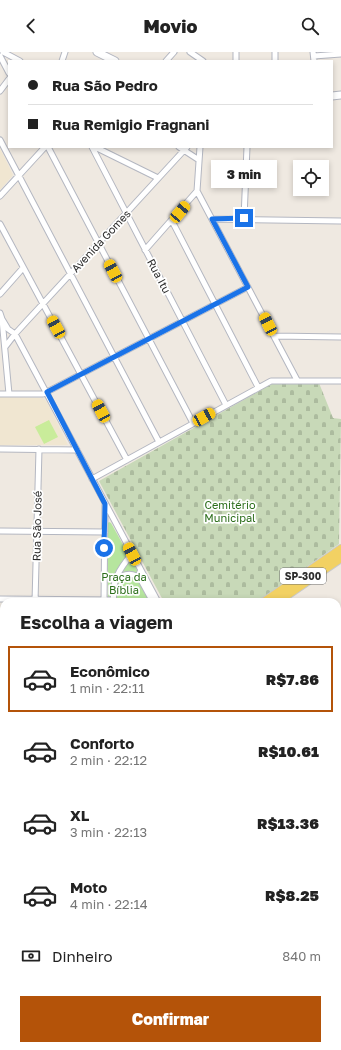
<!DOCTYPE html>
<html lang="pt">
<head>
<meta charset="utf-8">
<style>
	body { margin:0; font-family:"Golos Text",sans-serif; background:#f6f6f6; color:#222; height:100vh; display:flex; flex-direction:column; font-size:15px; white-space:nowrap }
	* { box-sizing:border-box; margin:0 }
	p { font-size:13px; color:#767676 }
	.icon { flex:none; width:22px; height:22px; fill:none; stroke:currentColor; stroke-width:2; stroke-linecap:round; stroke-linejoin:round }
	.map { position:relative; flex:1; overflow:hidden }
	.drawer { position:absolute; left:0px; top:546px; width:341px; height:452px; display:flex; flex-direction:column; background:#fff; border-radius:12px 12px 0 0; box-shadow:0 2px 6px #0003 }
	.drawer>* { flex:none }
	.banner { position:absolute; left:8px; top:8px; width:325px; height:88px; border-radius:0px; box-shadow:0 2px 6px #0003; display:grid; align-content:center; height:88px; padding:0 20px; background:#fff }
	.buttons { position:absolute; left:293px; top:108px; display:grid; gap:8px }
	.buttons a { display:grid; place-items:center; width:36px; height:36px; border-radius:0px; background:#fff; box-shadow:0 2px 6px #0003; font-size:20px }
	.end { position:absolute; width:18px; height:18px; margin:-9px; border:5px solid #1a73e8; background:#fff; box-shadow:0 0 0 2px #fff }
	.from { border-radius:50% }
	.bubble { position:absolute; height:28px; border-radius:0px; background:#fff; box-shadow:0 2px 6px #0003; font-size:13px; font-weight:800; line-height:28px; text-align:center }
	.car { position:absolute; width:12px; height:24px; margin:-12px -6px; border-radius:5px; box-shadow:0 0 3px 1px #0007; background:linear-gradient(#f5c518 24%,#345 0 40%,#f5c518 0 76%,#345 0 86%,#f5c518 0) }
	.banner b { display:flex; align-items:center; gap:14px; height:38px; font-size:15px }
	.banner b+b { border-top:1px solid #e0e0e0 }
	.banner i { width:10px; height:10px; background:#222 }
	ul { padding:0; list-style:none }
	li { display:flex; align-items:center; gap:12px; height:66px; margin:0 8px 6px; padding:0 12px; border:2px solid transparent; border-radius:0px }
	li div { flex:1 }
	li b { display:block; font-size:15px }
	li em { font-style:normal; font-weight:800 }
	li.on { border-color:#b45309 }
	li>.icon { width:36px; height:36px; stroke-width:1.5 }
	h2 { padding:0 20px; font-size:18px; line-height:48px }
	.pay { display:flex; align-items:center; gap:10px; height:44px; padding:0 20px; font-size:15px }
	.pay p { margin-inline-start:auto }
	.primary-button { display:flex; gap:8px; margin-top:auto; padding:8px 20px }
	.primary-button a { flex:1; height:46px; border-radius:0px; background:#b45309; color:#fff; font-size:16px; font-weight:800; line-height:46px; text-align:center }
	header { display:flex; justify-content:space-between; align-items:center; height:52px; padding:0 20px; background:#fff; font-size:18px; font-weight:800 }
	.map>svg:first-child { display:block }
	.education { fill:#f0e6d1 }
	.cemetery { fill:url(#cemetery-stones) }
	.park { fill:#b6e59e }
	.pitch { fill:#c9ec9a }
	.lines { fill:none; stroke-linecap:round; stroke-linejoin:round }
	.river { stroke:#75cff0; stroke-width:7 }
	.street-casing { stroke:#b4b7c1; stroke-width:7 }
	.secondary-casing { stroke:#b4b7c1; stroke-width:9 }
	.primary-casing { stroke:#c9c9c9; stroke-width:10 }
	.street { stroke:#fff; stroke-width:5 }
	.secondary { stroke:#fff; stroke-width:7 }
	.primary { stroke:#f2d163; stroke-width:8 }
	.rail-casing { stroke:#a3a6b8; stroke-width:2.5 }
	.rail { stroke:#fff; stroke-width:1; stroke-dasharray:3; stroke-linecap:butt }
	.route { stroke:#1a73e8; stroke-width:5 }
	.labels { text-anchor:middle; stroke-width:3.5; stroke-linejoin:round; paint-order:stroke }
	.shield { fill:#fff; stroke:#6d6d6d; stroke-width:1 }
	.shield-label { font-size:10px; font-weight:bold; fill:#2e2e2e }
	.street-label { font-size:11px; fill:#2e2e2e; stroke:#fff }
	.park-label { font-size:11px; fill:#2c6e1b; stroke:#fff }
</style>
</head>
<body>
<header><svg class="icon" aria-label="back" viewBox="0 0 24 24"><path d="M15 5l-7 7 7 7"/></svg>Movio<svg class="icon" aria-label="search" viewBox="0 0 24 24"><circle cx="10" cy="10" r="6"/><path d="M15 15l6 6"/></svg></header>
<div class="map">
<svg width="341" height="998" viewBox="0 0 341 998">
	<defs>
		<pattern id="cemetery-stones" width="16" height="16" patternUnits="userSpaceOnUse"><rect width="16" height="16" fill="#c8d9b8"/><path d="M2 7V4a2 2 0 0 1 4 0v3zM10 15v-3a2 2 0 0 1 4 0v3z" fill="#acbb9e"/></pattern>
	</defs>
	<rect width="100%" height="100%" fill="#efe9e1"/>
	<path class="education" d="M0,96L13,123L0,138Z
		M0,345L43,346L47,350L68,393H0Z"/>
	<path class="cemetery" d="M319,331L333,366L341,367L339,492L257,550H164L99,429L272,332Z"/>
	<path class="park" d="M109,470L111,471L155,550H108L107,472Z"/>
	<path class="pitch" d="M49,368L58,385L44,392L35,375Z"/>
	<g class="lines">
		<path class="river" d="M0,883L4,887
			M337,988L341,987"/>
		<g class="street-casing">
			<path id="street" d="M3,0L20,9
				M190,0L203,9
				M236,0V9
				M275,0V9
				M313,0L314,9
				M0,4L9,21
				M314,4L341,2
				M62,9L65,0
				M166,9L174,0
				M0,39L9,27
				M0,88L159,390
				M48,95L193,371
				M92,95L226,353
				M95,95L158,126
				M179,95L199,108
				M200,95L197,139L297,328
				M0,144L45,95
				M244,166L247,95
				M212,167L341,169
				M172,169L258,335
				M0,172L127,408
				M145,198L197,139
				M0,242L23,216
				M0,261L2,267L9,342
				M2,267L8,277L15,282L158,550
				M274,284L341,285
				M5,295L15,282L187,95
				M0,342H43L248,235
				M0,397L77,398
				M92,427L271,329H341
				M0,479L105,480
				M140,520L142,530L153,550
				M114,529C124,521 133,519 142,529
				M0,547L114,548
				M35,550L39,397
				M104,550L105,453
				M114,550C111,530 119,517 132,502
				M337,579H341
				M337,647H341
				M337,709H341
				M337,811H341
				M69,994L70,998
				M15,998V994
				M164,998V994"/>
		</g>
		<g class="secondary-casing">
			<path id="secondary" d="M97,0L115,9
				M332,44L341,43
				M0,769L4,768
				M337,769H341
				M0,819H4"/>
		</g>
		<g class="primary-casing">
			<path id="primary" d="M264,550L341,497
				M277,550L341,506
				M0,714L4,713
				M0,724L4,721
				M0,749L4,753
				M0,892L4,895
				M0,905L4,903
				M278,994L285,998
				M290,994L297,998"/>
		</g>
		<use href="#street" class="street"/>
		<use href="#secondary" class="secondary"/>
		<use href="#primary" class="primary"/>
		<g class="rail-casing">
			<path id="rail" d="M337,913H341"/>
		</g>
		<use href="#rail" class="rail"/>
	</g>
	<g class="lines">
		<path class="route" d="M104,496L105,452L47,340L248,235L212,167L244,166"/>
	</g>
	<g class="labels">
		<rect class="shield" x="280" y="516" width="46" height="16" rx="3"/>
		<g class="shield-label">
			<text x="303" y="528">SP-300</text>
		</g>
		<g class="street-label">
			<text transform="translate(101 189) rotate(-47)" y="4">Avenida Gomes</text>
			<text transform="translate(159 224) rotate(62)" y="4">Rua Itu</text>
			<text transform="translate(37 474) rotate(-89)" y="4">Rua São José</text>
		</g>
		<g class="park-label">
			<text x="230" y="457">Cemitério<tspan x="230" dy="13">Municipal</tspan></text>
			<text x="124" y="529">Praça da<tspan x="124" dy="13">Bíblia</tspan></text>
		</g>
	</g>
</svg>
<div class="buttons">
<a><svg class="icon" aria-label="locate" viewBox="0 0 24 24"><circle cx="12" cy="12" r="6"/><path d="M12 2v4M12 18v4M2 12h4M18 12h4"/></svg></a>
</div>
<i class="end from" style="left:104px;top:496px"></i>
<i class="end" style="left:244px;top:166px"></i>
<div class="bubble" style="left:211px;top:108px;width:66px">3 min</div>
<i class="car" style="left:180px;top:160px;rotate:40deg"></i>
<i class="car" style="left:113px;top:219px;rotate:332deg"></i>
<i class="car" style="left:268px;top:272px;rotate:333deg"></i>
<i class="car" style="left:56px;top:275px;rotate:331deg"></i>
<i class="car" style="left:101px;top:359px;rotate:332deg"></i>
<i class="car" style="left:204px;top:365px;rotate:61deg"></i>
<i class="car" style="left:132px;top:502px;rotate:332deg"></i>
<div class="banner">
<b><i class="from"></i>Rua São Pedro</b>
<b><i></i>Rua Remigio Fragnani</b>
</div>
<section class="drawer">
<h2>Escolha a viagem</h2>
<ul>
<li class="on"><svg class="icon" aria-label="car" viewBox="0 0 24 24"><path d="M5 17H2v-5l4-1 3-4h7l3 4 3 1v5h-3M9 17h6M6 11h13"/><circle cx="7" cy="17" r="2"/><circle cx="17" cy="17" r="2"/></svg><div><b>Econômico</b><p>1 min · 22:11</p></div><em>R$7.86</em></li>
<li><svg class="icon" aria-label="car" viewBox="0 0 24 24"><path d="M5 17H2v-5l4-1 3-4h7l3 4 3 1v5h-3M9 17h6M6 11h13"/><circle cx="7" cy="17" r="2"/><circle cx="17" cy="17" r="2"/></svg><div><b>Conforto</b><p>2 min · 22:12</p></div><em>R$10.61</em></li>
<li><svg class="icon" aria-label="car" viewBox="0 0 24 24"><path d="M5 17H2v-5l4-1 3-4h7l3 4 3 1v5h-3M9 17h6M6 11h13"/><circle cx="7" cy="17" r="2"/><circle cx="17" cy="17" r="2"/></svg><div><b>XL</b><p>3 min · 22:13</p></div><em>R$13.36</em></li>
<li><svg class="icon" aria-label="car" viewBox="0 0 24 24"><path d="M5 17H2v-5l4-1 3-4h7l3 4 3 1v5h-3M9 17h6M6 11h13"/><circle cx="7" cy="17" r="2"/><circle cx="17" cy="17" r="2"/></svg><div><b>Moto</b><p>4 min · 22:14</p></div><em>R$8.25</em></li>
</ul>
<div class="pay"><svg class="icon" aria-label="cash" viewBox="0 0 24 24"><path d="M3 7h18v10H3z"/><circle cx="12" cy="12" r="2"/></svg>Dinheiro<p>840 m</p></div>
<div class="primary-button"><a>Confirmar</a></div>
</section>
</div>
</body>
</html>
